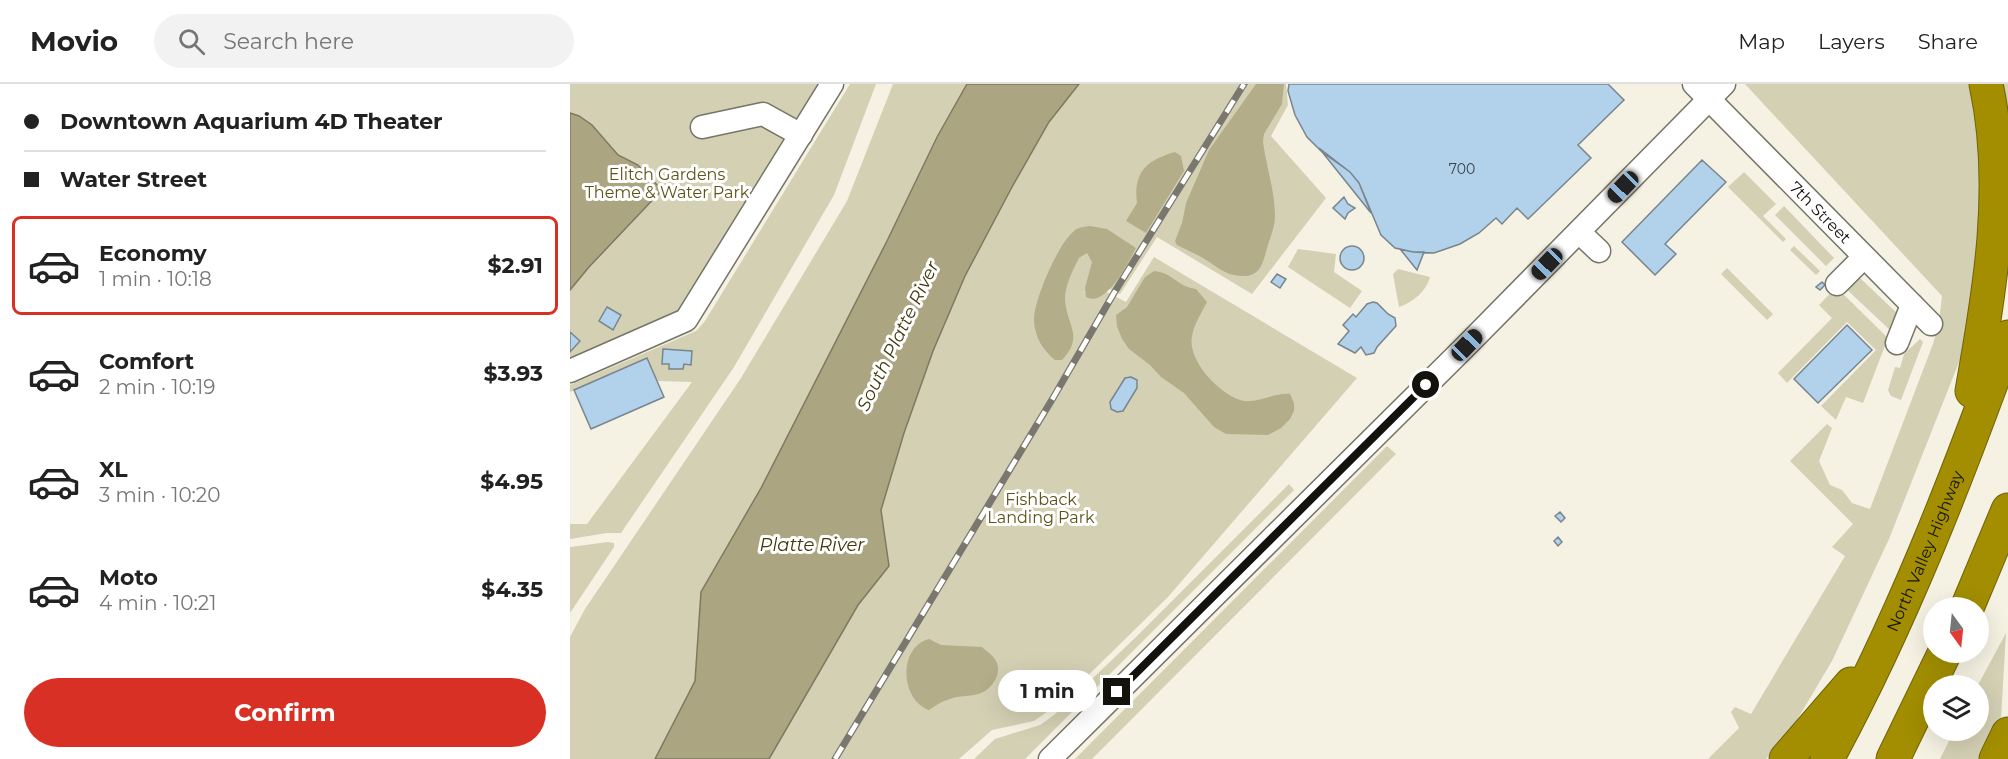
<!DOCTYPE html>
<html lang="en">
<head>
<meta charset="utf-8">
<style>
	body { margin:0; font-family:Montserrat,sans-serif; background:#f2f2f2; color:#222; height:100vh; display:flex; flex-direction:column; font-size:22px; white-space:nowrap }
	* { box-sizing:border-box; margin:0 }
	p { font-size:20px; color:#767676 }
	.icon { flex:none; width:33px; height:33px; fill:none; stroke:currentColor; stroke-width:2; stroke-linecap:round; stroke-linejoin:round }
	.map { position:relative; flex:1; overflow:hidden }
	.details { display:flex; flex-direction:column; background:#fff; width:570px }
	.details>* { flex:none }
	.banner { display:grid; align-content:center; height:132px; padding:0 24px; background:#fff }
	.needle { width:39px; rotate:165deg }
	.controls { position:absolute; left:1353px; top:513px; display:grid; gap:12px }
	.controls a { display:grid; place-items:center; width:66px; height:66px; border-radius:50%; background:#fff; box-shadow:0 6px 24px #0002; font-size:30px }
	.end { position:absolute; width:27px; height:27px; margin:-14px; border:8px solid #13120d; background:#fff; box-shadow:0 0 0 3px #fff }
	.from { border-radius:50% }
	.bubble { position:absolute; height:42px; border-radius:21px; background:#fff; box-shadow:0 6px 24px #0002; font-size:20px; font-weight:700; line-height:42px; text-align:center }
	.car { position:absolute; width:18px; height:36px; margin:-18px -9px; border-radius:8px; box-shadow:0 0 4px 2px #0007; background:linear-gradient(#222 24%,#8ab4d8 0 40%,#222 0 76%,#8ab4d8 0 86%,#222 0) }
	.banner b { display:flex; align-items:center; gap:21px; height:57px; font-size:22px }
	.banner b+b { border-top:2px solid #e0e0e0 }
	.banner i { width:15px; height:15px; background:#222 }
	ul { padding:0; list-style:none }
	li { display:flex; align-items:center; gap:18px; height:99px; margin:0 12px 9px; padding:0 12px; border:3px solid transparent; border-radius:9px }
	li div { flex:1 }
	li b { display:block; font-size:22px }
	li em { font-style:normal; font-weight:700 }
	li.active { border-color:#d93025 }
	li>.icon { width:54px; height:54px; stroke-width:1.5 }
	.primary-button { display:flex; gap:12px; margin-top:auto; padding:12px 24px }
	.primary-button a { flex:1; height:69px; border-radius:36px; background:#d93025; color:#fff; font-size:24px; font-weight:700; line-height:69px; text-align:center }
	header { display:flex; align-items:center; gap:36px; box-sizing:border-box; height:84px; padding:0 30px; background:#fff; border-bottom:2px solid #e0e0e0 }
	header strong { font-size:28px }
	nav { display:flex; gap:33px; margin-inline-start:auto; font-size:21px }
	.search { width:420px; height:54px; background:#f2f2f2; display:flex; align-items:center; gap:15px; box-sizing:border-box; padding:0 21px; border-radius:33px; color:#767676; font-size:22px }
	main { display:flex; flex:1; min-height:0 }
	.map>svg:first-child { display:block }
	.green { fill:#d4d0b4 }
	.forest { fill:#b3ad89 }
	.water { fill:#aca582; stroke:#7e795f; stroke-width:1.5 }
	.building { fill:#b2d1eb; stroke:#79858e; stroke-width:1.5 }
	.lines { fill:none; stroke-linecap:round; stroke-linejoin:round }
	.minor-casing { stroke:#767466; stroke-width:25 }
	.highway-casing { stroke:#706305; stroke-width:35 }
	.minor { stroke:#fff; stroke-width:22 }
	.highway { stroke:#a28e00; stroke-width:33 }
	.rail-casing { stroke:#7a786e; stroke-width:7 }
	.rail { stroke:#fff; stroke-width:4.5; stroke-dasharray:14; stroke-linecap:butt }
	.route { stroke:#13120d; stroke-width:8 }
	.labels { text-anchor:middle; stroke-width:6; stroke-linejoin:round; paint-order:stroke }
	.number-label { font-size:14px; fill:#3b4244 }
	.park-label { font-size:16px; fill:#5d5317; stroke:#fff }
	.street-label { font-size:16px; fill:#13120d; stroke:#fff }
	.water-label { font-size:18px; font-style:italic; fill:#3f3709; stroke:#fff }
</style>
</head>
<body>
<header>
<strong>Movio</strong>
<div class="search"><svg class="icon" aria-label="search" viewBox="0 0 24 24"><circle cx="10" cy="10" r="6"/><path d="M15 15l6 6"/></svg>Search here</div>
<nav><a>Map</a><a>Layers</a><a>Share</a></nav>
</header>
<main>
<section class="details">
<div class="banner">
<b><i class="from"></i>Downtown Aquarium 4D Theater</b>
<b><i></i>Water Street</b>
</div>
<ul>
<li class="active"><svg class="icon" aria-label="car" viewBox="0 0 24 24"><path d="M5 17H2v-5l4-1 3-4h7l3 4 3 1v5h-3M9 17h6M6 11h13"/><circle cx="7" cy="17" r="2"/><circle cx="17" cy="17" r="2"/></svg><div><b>Economy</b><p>1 min · 10:18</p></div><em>$2.91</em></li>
<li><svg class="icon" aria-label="car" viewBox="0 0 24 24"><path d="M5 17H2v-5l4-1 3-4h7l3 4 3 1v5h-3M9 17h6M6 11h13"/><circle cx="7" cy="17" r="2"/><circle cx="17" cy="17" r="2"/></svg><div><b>Comfort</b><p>2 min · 10:19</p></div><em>$3.93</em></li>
<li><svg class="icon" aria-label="car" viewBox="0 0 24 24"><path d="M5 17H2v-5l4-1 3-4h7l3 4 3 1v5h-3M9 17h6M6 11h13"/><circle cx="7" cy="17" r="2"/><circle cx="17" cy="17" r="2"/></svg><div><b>XL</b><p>3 min · 10:20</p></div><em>$4.95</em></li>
<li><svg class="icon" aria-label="car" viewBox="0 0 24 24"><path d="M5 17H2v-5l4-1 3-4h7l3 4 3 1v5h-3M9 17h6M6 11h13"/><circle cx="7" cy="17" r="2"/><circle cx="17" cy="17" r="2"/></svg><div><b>Moto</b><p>4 min · 10:21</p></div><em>$4.35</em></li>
</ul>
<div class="primary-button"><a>Confirm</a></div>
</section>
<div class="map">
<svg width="1438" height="675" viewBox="0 0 1438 675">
	<rect width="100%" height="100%" fill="#f5f2e3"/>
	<path class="green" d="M0,0H274L123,243L0,296Z
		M280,0H306L264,111L164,283L51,449H37L0,455V440H17L122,298L87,297L77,275L0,308V301L126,247L135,237Z
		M323,0H397L366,53L317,157L191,404L131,507L125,597L85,675H0V553L15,525L171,294L277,117Z
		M509,0H716L718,21L701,52L756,114L682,210L587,153L550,210L528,199L512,209L527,203L556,218L584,173L787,294L598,513L490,619L464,637L422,646L389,675H199L288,521L319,482L311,426L334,349L363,267L395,192L442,103L479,38Z
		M1175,0H1438V134L1393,268L1319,455L1262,577L1224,641L1196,675H1138L1169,644L1161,628L1165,623L1181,630L1275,472L1262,463L1283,440L1220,377L1257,340L1262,344L1249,377L1260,401L1272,406L1282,419L1300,425L1363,260L1369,238L1372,212Z
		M1174,88L1206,120L1193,132L1216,155L1213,158L1158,103Z
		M1214,122L1264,174L1256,182L1205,131Z
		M1224,162L1250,187L1246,191L1220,166Z
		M728,165L766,170L764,188L792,207L780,224L718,183Z
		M1157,184L1203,230L1197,236L1151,190Z
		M828,185L860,193C856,208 843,218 829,223L823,190Z
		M1289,193L1330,232L1322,248L1272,201Z
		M1266,203L1318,254L1293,319L1276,313L1266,336L1251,322L1306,266L1277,238L1217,299L1208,289L1262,234L1249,221Z
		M1350,255L1353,258L1331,316L1321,312L1318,306L1325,283L1330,284L1334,270Z
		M817,362L826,370L522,675H505Z
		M719,400L724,406L455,675H404L425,655L470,641L484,631L566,553Z
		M38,458L44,459V463L0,529V463Z
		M1436,549L1431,635L1411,675H1370L1384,647L1408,646V601Z"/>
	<path class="forest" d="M686,0H714L712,20L694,50L693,58C696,82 705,107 705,132C705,144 699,156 696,168C691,187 686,195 664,191C653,189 645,181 636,176C627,170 617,166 607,161L605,157L612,139L616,119L639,66Z
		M605,68L611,72L614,87L576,149L556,137L567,119C563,88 577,76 605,68Z
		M520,142L537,145L566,164C558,179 536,224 516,213L515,204L522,178L517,169L509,174C503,186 495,201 495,215C496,241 515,252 492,276H485C473,266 465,254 464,237C463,218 488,160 503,148C508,143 513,143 520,142Z
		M584,187C604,189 606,202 626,205L637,218C632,228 624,240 622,252C617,276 648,309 670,316C686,321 704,308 720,310L724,319V327L720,335L711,344L698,351L656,350L644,343L614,309L591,293L580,281L559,265L552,255L547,242L546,231L557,223L575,193Z
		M359,555L371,561L412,563C416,567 423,571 426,577C433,590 421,607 408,610C399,613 389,611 380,615C372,617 365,622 359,626C330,616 328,563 359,555Z"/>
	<path class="water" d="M397,0H509L479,38L442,103L395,192L363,267L334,349L311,426L319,482L288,521L199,675H85L125,597L131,508L191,404L317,157L367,53Z
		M0,29L9,32L22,41L48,71L68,81L92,106L19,183L0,206Z"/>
	<path class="building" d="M719,0H1038L1054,16L1008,61L1021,74L958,135L947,124L932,140L926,134L909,149L890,160L864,169L843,168L825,164L811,151L789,99L780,88L752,68L737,53L725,31L718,7Z
		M749,64L780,88L789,99L801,129Z
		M1132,76L1156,98L1095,160L1106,170L1085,191L1052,158Z
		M774,113L778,120L785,124L778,129L775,135L763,124Z
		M770 174a12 12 0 1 1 24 0a12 12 0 1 1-24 0Z
		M830,165L843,168H854L847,186Z
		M707,190L716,195L710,204L701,198Z
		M1252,198L1255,201L1250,206L1246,203Z
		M803,218L807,219L818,230L825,234L826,242L807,263L804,269L796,271L791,263L785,269L768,260L779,247L773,241L783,230L786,233L797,220Z
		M37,223L51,231L43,246L29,237Z
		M1277,241L1302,266L1248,319L1224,295Z
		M0,248L10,257L0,268Z
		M93,265L122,267L121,281L114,280L113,285H99V280H92Z
		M77,274L94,313L21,345L4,306Z
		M561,293L567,296V304L553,327L547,328L541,325L540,318L555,294Z
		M990,428L995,434L991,438L985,432Z
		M988,453L992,458L988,462L984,457Z"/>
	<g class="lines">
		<g class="minor-casing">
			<g id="minor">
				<path id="s1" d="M1124,0L1361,240"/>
				<path d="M132,43L193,30L231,51"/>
				<path d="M1009,148L1029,167"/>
				<path d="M1267,200L1294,173"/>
				<path d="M1327,259L1342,221"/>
				<path d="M0,287L116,236L262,0"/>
				<path d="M480,675L897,261L1154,0"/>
			</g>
		</g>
		<g class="highway-casing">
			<g id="highway">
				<path d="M1402,307C1420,207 1438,101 1416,0"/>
				<path d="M1397,524L1438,426"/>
				<path d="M1216,675L1281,600"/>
				<path id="s2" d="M1257,675C1330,541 1386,397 1438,253"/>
				<path d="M1323,675L1375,568"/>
				<path d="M1426,675L1438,650"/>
			</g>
		</g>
		<use href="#minor" class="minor"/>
		<use href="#highway" class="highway"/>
		<g class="rail-casing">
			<path id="rail" d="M265,675L483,314L544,209L674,0"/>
		</g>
		<use href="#rail" class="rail"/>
	</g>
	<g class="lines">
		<path class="route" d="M547,608L856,301"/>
	</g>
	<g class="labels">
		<g class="number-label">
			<text x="892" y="90">700</text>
		</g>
		<g class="park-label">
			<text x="97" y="96">Elitch Gardens<tspan x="97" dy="18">Theme &amp; Water Park</tspan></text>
			<text x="471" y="421">Fishback<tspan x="471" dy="18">Landing Park</tspan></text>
		</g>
		<g class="street-label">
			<text dy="6" stroke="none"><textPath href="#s1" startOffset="180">7th Street</textPath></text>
			<text dy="6" stroke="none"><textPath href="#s2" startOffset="230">North Valley Highway</textPath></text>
		</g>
		<g class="water-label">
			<text transform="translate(328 252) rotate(-64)" y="6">South Platte River</text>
			<text x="242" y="467">Platte River</text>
		</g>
	</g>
</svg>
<div class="controls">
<a><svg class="needle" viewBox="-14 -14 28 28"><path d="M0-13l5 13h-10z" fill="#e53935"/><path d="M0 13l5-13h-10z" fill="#767676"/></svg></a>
<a><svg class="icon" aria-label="layers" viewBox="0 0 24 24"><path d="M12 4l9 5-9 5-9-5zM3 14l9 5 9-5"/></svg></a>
</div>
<i class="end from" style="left:856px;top:301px"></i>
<i class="end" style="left:547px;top:608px"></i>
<div class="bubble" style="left:428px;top:586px;width:99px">1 min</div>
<i class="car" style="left:1053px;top:103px;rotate:224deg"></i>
<i class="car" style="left:977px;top:180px;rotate:224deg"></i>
<i class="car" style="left:897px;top:261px;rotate:44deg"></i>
</div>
</main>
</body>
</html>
